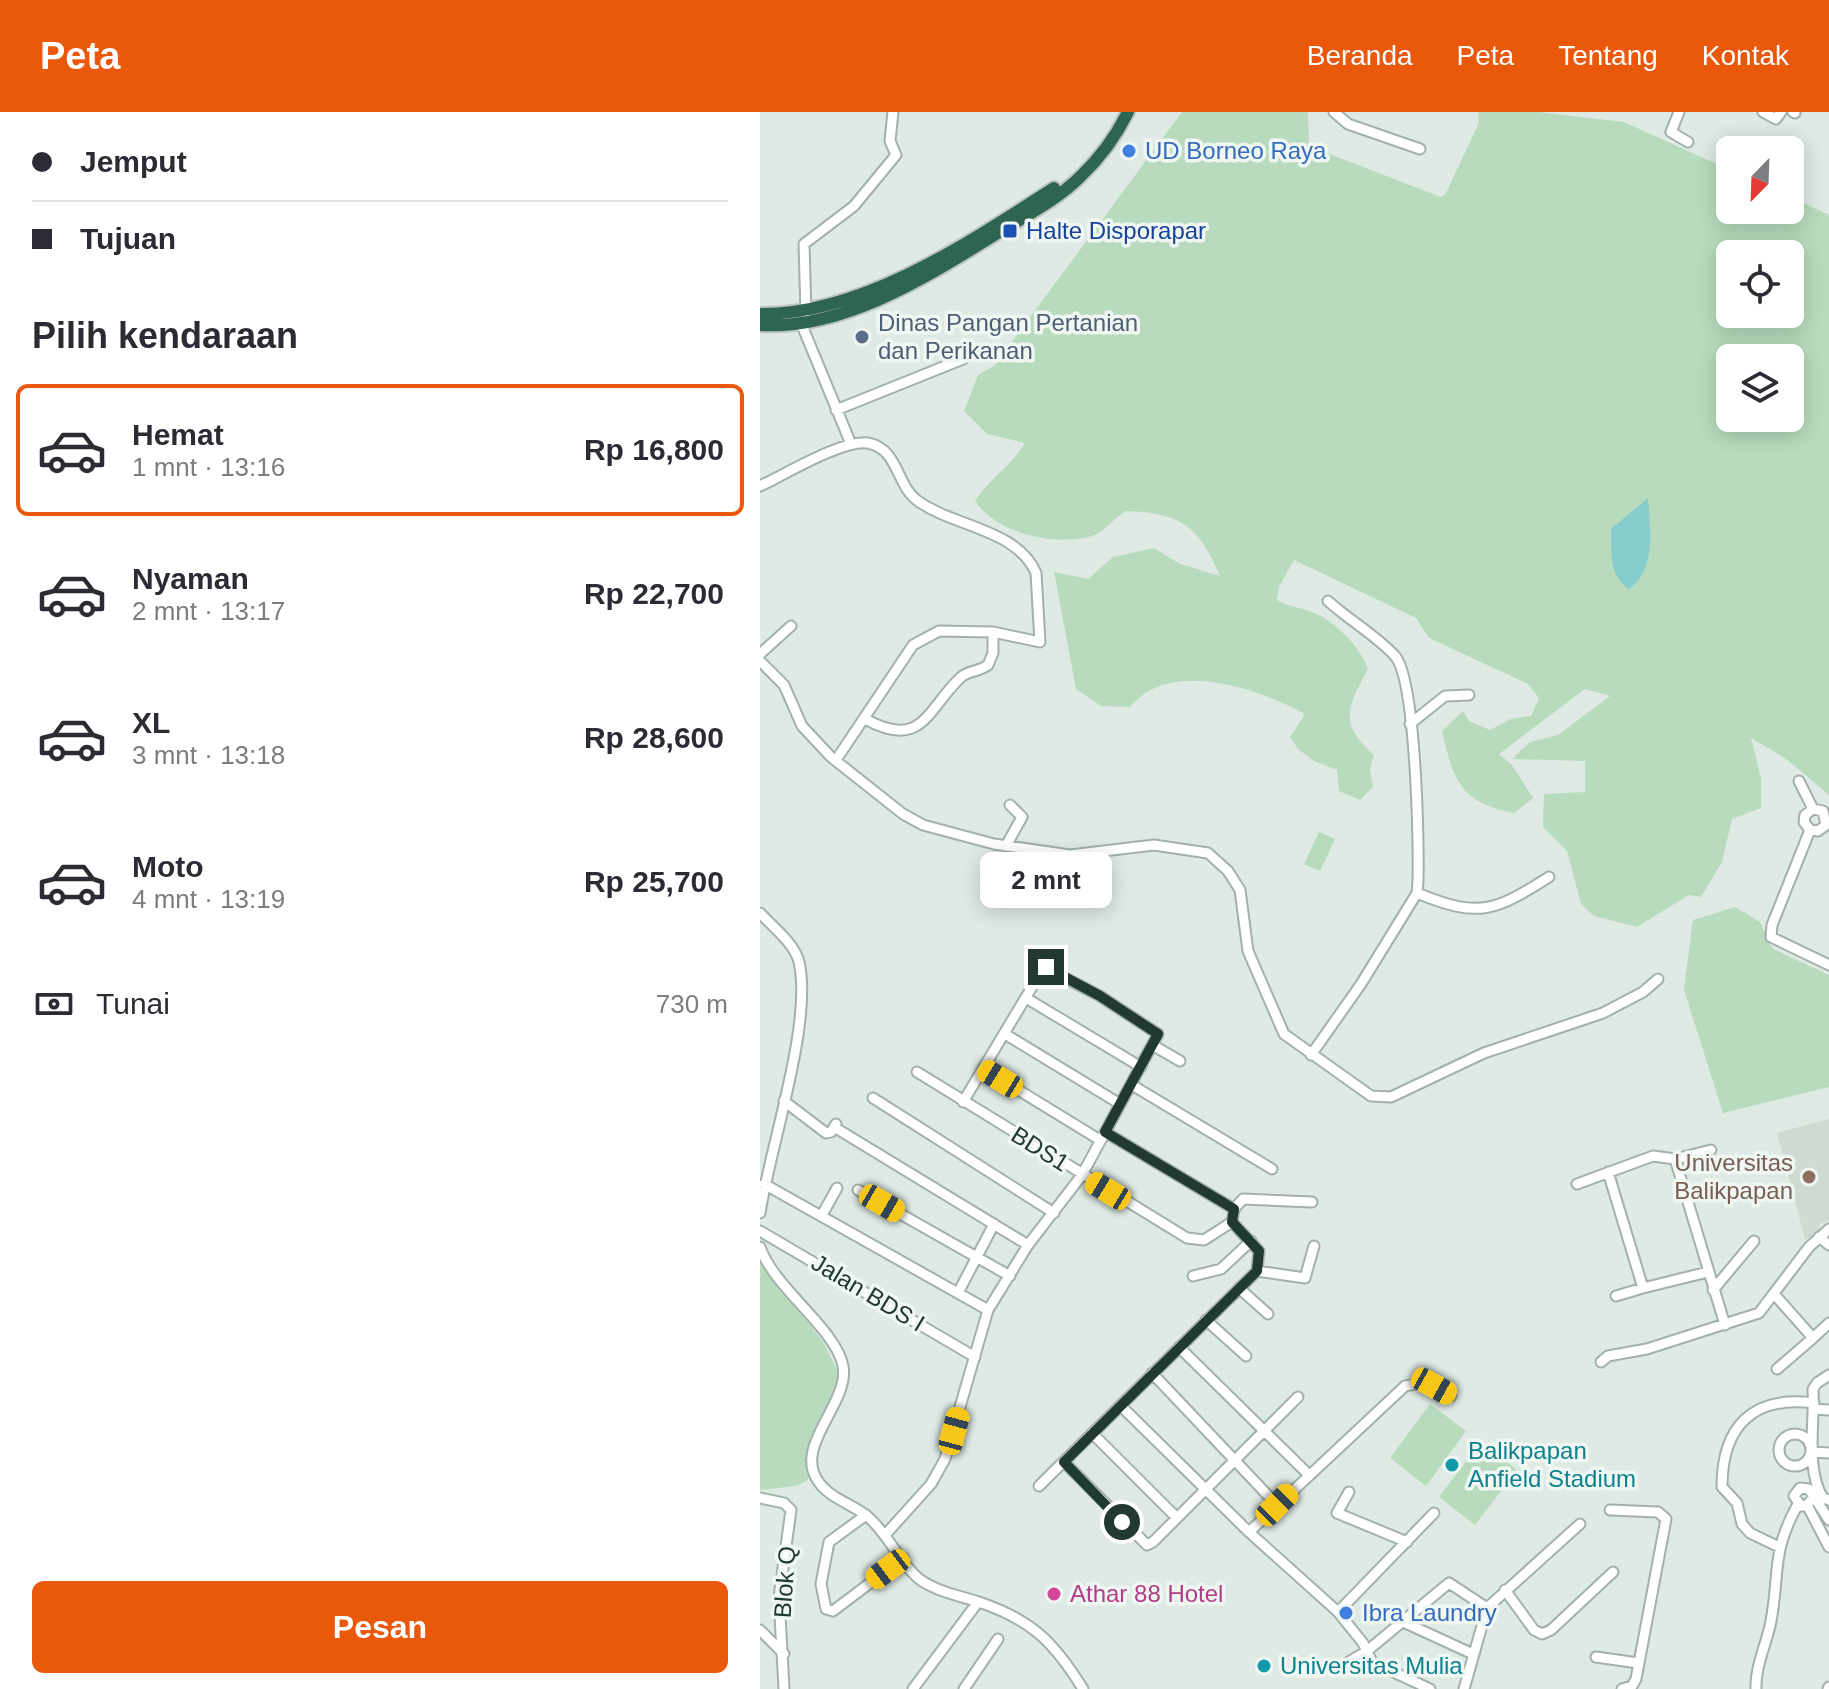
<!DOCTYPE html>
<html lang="id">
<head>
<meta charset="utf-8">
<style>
	body { margin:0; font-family:Arial,sans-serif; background:#f7f7f7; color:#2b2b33; height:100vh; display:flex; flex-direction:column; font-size:30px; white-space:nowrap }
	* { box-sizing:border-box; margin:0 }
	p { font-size:26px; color:#7c7c81 }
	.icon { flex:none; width:44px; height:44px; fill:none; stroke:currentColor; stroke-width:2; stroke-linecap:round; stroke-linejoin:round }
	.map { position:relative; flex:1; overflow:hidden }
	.drawer { display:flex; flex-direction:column; background:#fff; width:760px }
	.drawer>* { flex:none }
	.banner { display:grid; align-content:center; height:176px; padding:0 32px; background:#fff }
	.needle { width:52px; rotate:203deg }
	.fabs { position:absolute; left:956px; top:24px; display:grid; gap:16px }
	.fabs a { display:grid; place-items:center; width:88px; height:88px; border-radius:12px; background:#fff; box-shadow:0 4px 20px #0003; font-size:40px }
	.end { position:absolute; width:36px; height:36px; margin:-18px; border:10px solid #21392f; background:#fff; box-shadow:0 0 0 4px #fff }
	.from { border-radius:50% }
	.bubble { position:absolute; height:56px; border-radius:12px; background:#fff; box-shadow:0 4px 20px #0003; font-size:26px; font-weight:800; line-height:56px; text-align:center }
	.car { position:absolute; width:24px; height:48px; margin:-24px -12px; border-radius:10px; box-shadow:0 0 6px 2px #0007; background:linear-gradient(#f5c518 24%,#345 0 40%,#f5c518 0 76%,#345 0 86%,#f5c518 0) }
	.banner b { display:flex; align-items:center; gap:28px; height:76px; font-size:30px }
	.banner b+b { border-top:2px solid #e1e1e2 }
	.banner i { width:20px; height:20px; background:#2b2b33 }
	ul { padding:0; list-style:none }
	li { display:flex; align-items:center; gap:24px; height:132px; margin:0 16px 12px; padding:0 16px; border:4px solid transparent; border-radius:12px }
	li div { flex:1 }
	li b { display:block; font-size:30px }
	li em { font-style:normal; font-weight:800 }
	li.on { border-color:#ea580c }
	li>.icon { width:72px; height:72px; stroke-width:1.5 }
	h2 { padding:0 32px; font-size:36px; line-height:96px }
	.pay { display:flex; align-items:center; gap:20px; height:88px; padding:0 32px; font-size:30px }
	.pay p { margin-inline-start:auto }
	.button { display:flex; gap:16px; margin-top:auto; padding:16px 32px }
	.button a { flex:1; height:92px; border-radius:12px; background:#ea580c; color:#fff; font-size:32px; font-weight:800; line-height:92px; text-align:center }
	header { display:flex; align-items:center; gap:48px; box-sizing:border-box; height:112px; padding:0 40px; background:#ea580c; color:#fff }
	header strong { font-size:38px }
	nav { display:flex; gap:44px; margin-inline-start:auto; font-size:28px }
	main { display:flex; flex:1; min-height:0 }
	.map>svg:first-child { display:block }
	.built { fill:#cedad2 }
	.green { fill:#b9dbbd; fill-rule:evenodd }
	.water { fill:#88cdce }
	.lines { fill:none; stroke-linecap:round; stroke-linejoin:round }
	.minor-casing { stroke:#a2b1aa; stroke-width:13 }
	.highway-casing { stroke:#bcc4c1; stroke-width:16 }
	.minor { stroke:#fff; stroke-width:9 }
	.highway { stroke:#2e6551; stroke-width:12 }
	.route { stroke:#21392f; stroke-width:10 }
	.shop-dot { fill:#3f7fe0; stroke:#f0f7f2; stroke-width:3 }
	.transit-dot { fill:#1a4fb4; stroke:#f0f7f2; stroke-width:3 }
	.service-dot { fill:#5c6f8a; stroke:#f0f7f2; stroke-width:3 }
	.education-dot { fill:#8d6e63; stroke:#f0f7f2; stroke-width:3 }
	.culture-dot { fill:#0f9aa8; stroke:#f0f7f2; stroke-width:3 }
	.hotel-dot { fill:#d1479c; stroke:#f0f7f2; stroke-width:3 }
	.labels { text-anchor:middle; stroke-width:7; stroke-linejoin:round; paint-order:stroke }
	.shop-label { font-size:24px; fill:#366cbe; stroke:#f0f7f2; text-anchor:start }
	.transit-label { font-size:24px; fill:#164399; stroke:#f0f7f2; text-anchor:start }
	.service-label { font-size:24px; fill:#4e5e75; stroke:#f0f7f2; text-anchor:start }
	.street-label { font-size:24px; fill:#21392f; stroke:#f0f7f2 }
	.education-label { font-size:24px; fill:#785e54; stroke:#f0f7f2; text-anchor:end }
	.culture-label { font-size:24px; fill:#0d838f; stroke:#f0f7f2; text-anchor:start }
	.hotel-label { font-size:24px; fill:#b23c85; stroke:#f0f7f2; text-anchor:start }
</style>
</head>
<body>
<header>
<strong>Peta</strong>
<nav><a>Beranda</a><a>Peta</a><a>Tentang</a><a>Kontak</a></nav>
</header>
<main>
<section class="drawer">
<div class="banner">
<b><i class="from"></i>Jemput</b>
<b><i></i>Tujuan</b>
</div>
<h2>Pilih kendaraan</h2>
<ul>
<li class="on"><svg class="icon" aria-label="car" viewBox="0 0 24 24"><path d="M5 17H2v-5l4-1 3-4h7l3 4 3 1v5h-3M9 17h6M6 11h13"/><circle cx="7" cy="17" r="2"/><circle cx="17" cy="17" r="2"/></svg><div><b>Hemat</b><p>1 mnt · 13:16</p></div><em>Rp 16,800</em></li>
<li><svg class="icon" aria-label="car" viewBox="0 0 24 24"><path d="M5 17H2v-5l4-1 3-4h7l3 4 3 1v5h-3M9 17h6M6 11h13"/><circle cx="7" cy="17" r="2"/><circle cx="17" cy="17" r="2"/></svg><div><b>Nyaman</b><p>2 mnt · 13:17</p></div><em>Rp 22,700</em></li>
<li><svg class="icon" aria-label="car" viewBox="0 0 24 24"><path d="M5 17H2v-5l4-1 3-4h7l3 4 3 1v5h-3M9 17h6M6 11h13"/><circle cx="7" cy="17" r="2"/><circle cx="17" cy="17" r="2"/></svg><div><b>XL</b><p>3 mnt · 13:18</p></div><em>Rp 28,600</em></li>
<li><svg class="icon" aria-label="car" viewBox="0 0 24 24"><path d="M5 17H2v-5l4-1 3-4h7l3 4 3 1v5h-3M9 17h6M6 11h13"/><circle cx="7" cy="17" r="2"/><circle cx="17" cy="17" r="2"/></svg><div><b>Moto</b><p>4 mnt · 13:19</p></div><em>Rp 25,700</em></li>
</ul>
<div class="pay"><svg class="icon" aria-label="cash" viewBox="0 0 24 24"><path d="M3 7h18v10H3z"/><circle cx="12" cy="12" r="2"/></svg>Tunai<p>730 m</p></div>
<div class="button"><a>Pesan</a></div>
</section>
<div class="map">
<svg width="1069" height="1577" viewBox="0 0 1069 1577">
	<rect width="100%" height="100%" fill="#dfeae4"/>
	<path class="built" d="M1069,1007V1109L1059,1112L1061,1122L1045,1127L1017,1021Z"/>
	<path class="green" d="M422,0H548L549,34L681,85L685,83L719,11L718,0H779L864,10L970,58V98H1030V85L1069,103V683L1025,646L991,626L1001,666V696L972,707L962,750L941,785L929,783L877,815L834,804L821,792L807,739L783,715L784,682L825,680V649L752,647L770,630L798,623L850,584L825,577L739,642L752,653L773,686L754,701C700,690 694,670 682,619L703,599L709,609L730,618L751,607L771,604L779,586L768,572L669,526L656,506L534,448L519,475L517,488C530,496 541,495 554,501C575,509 601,536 608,557C587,596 578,611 614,643L610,657L613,675L600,688L579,679L577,658L554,649L538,637L530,625L545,602C505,580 433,554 389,579C382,582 375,590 370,595L341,594L316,577L294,460L328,467L353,445L394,436L420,452L460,464C439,414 421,401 366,399C355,405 343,421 332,424C294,435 236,421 215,389C231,364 249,357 265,331L227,322L204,299L218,263L234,254ZM970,142H1030V202H970ZM970,246H1030V306H970Z
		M559,720L575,727L560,759L544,752Z
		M975,795L1000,810L1013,837L1069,863V975L963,1001L924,878L933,808Z
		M0,1148L64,1231L77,1258L78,1270L50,1326L48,1368L36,1374L0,1378Z
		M670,1292L706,1319L666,1374L630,1346Z
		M721,1330L757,1358L715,1413L679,1385Z"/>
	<path class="water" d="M888,386C890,416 897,457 869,477C848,463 852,440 851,417Z"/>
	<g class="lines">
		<g class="minor-casing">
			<path id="minor" d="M574,0L588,12L660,37
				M919,0L911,20L928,30
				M1003,0L1016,7L1021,0
				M1033,0L1035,1
				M46,201L44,132L94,94L136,43L130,29L133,0
				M41,211L91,332
				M76,298L203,247
				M0,374C24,363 83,327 108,331C139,337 136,374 158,389C194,415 257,417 276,461L280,530L233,520
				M0,542L31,514
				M0,549L24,573L42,614L71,645L143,702L163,713L234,732L310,743L394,733L448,741L468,759L480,778L488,839L524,922L611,984L631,985L724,941L843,901L883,880L898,867
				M650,612L685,584L709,583
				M76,648L153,533L179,519L233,520V541L228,553C219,560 208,558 200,566C166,599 162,638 105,607
				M1039,669L1053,697L1063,699L1066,713L1058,719L1050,718L1044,710L1045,703L1053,697
				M1050,718L1012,813L1011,825L1069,853
				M246,734L262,705L250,693
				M657,781C720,807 735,799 789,765
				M0,801C12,814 35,832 39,850C53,910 10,1035 0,1101
				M266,886L381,955
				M245,922L360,992
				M394,934L420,949
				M551,943L601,872L657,781L658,769C659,731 656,568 635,544C617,524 589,508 568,489
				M224,957L340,1028
				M157,960L427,1126L444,1128L472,1110L474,1097L345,1020
				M372,973L512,1057
				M113,986L294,1101
				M24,989L66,1021L71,1020L76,1012
				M79,1018L268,1133
				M915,1047L965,1213
				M848,1060L883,1176L948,1160
				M4,1072L228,1198
				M817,1072L893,1044L915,1047L951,1038
				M98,1078L250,1164
				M474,1097L483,1087L552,1090
				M62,1103L77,1076
				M472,1110L499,1139L497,1159
				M0,1119L215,1245
				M1059,1125L1069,1133
				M0,1135C14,1176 76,1217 83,1254C90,1291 33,1334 58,1369C69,1386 92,1392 107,1404C129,1422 140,1453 162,1469C179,1480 200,1484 219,1490C272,1508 294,1530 323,1577
				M433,1164L461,1157L491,1129
				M479,1176L508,1202
				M953,1178L994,1129
				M198,1181L234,1112
				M1015,1183L1053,1226L1069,1211
				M856,1184L883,1176
				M446,1208L486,1244
				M419,1235L548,1362
				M841,1250L848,1244L887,1237L999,1201L1049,1135L1069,1117
				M1017,1257L1053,1226
				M392,1261L517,1393
				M1069,1263L1057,1271L1053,1277C1055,1310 1045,1357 1063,1386L1069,1388
				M362,1295L489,1420L578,1500L603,1531L612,1550L670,1577
				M1054,1297L1069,1298
				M332,1321L417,1406
				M1019 1338a16 16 0 1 1 32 0a16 16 0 1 1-32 0Z
				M1053,1340L1069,1341
				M304,1350L387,1433L393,1430L538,1285
				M279,1374L497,1159L545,1166L554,1134
				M589,1380L577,1401L647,1430
				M0,1386L24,1391L31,1398L19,1485L24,1577
				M1053,1386L1047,1393L1041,1394L1034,1384L1040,1376L1049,1377L1069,1408
				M1047,1393L1069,1435
				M850,1398L898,1400L906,1407L876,1567L872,1574L862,1577
				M106,1403L69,1430L61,1472L66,1497L73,1499L143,1446
				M489,1420L645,1274L660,1271L691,1284
				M126,1422L171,1372L185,1347L228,1198L268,1133L322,1063L398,922L340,884L284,855L203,990
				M1019,1435L990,1421L982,1412L977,1391L962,1375C962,1315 992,1283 1054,1291
				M745,1478L774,1518L782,1522L791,1518L853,1460
				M578,1500L674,1401
				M641,1509L713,1542
				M0,1518L24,1542
				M836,1545L878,1551
				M585,1552L607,1539L689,1471L727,1496
				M153,1577L218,1490
				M204,1577L238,1527
				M704,1577L727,1496L820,1412
				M996,1577C995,1554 1007,1531 1011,1509C1020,1459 1011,1441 1038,1392
				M1068,1577L1069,1575"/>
		</g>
		<g class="highway-casing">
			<path id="highway" d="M0,202C102,203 210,130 294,76
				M0,213C86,218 171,162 241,119C269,102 298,87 321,64C341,45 356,24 368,0"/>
		</g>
		<use href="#minor" class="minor"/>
		<use href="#highway" class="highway"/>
	</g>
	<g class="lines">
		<path class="route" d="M286,855L340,884L398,922L345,1020L474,1097L472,1110L499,1139L497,1159L304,1350L362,1410"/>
	</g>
	<g class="shop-dot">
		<circle cx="369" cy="39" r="8"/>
		<circle cx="586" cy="1501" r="8"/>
	</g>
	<rect class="transit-dot" x="242" y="111" width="16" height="16" rx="4"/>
	<circle class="service-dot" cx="102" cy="225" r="8"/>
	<circle class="education-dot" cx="1049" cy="1065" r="8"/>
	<g class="culture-dot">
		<circle cx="692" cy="1353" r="8"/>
		<circle cx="504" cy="1554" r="8"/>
	</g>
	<circle class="hotel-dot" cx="294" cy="1482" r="8"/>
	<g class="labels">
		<g class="shop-label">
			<text x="385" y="47">UD Borneo Raya</text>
			<text x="602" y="1509">Ibra Laundry</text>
		</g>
		<g class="transit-label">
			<text x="266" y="127">Halte Disporapar</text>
		</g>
		<g class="service-label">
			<text x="118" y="219">Dinas Pangan Pertanian<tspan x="118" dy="28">dan Perikanan</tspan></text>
		</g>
		<g class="street-label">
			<text transform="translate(280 1037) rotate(32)" y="8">BDS1</text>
			<text transform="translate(108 1181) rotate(31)" y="8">Jalan BDS I</text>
			<text transform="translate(25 1470) rotate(-86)" y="8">Blok Q</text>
		</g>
		<g class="education-label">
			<text x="1033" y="1059">Universitas<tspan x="1033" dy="28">Balikpapan</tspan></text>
		</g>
		<g class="culture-label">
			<text x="708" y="1347">Balikpapan<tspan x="708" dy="28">Anfield Stadium</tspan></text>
			<text x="520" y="1562">Universitas Mulia</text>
		</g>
		<g class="hotel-label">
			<text x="310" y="1490">Athar 88 Hotel</text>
		</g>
	</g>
</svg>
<div class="fabs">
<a><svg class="needle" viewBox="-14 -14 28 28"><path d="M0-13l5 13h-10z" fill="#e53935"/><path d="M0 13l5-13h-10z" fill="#7c7c81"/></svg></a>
<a><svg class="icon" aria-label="locate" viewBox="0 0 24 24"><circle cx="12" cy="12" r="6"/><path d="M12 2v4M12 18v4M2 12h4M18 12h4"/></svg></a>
<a><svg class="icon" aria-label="layers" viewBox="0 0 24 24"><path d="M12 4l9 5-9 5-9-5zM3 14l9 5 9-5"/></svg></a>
</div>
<i class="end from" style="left:362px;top:1410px"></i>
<i class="end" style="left:286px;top:855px"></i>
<div class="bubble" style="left:220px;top:740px;width:132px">2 mnt</div>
<i class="car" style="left:240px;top:967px;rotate:301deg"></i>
<i class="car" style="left:348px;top:1079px;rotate:301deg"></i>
<i class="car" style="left:122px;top:1091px;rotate:120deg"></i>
<i class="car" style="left:674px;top:1274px;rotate:119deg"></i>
<i class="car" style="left:194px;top:1319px;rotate:15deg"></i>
<i class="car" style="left:517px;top:1393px;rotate:45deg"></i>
<i class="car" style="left:128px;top:1457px;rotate:233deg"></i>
</div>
</main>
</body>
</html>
